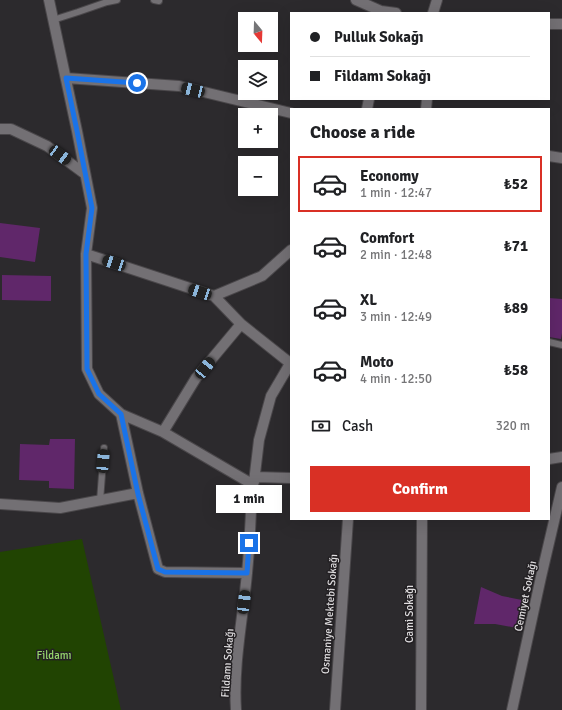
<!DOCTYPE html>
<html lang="en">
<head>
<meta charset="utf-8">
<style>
	body { margin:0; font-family:Signika,sans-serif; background:#f2f2f2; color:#202124; height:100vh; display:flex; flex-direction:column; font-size:15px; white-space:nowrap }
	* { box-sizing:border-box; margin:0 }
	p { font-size:13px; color:#757577 }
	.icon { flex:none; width:22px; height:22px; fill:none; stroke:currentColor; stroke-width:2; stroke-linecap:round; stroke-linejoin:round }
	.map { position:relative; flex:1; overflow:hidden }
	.drawer { position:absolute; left:290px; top:108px; width:260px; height:412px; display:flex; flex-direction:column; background:#fff; border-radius:0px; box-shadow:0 4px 16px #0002 }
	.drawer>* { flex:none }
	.guide { position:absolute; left:290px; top:12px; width:260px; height:88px; border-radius:0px; box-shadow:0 4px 16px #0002; display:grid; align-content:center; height:88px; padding:0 20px; background:#fff }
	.needle { width:26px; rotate:161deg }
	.controls { position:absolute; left:238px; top:12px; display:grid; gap:8px }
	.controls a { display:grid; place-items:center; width:40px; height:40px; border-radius:0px; background:#fff; box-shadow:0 4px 16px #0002; font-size:20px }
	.end { position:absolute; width:18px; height:18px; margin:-9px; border:5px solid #1a73e8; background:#fff; box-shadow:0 0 0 2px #fff }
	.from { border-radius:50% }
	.bubble { position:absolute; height:28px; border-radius:0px; background:#fff; box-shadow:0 4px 16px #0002; font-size:13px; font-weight:800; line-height:28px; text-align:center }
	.car { position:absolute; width:12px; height:24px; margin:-12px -6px; border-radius:5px; box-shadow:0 0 3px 1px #0007; background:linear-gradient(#222 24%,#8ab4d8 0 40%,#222 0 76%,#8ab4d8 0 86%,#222 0) }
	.guide b { display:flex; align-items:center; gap:14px; height:38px; font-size:15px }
	.guide b+b { border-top:1px solid #e0e0e0 }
	.guide i { width:10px; height:10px; background:#202124 }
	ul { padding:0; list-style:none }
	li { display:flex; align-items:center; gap:12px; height:56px; margin:0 8px 6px; padding:0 12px; border:2px solid transparent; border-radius:0px }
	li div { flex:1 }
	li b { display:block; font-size:15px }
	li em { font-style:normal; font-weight:800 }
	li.active { border-color:#d93025 }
	li>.icon { width:36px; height:36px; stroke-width:1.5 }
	h2 { padding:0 20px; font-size:18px; line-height:48px }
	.pay { display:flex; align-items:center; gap:10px; height:44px; padding:0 20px; font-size:15px }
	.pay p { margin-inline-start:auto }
	.action { display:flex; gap:8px; margin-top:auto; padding:8px 20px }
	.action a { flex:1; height:46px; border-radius:0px; background:#d93025; color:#fff; font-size:16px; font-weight:800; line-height:46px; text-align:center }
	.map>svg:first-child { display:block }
	.green { fill:#214402 }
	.building { fill:#60276a }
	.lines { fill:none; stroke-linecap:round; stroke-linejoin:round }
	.service-casing { stroke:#4a474a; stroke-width:8 }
	.minor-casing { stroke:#4a474a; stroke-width:12 }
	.service { stroke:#737074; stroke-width:6 }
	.minor { stroke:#737074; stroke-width:10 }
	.route { stroke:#1a73e8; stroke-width:5 }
	.labels { text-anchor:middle; stroke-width:3; stroke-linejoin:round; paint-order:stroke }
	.street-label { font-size:11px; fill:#dfdddf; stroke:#232023 }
	.park-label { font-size:11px; fill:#97d86d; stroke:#232023 }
</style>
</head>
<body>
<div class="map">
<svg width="562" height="710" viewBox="0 0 562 710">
	<rect width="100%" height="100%" fill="#2c2a2d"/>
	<path class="green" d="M82,539L121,710H0V552Z"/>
	<path class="building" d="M0,223L40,228L35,262L0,257Z
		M2,275L51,276V301L2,300Z
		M549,298L562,299V333L561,339L549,337Z
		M50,439H75L74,489L49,488V481L19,480L20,444L49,445Z
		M481,587L502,596L522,600L517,628L495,624H474Z"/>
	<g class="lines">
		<g class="service-casing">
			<path id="service" d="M154,0L159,1
				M53,20L78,12L107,2L117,0
				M549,342L562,345
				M100,501L104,448"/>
		</g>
		<g class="minor-casing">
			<path id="minor" d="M49,0L77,131L92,208L86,254L87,369L99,394L121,414L163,432L252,484
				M356,0L381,11L396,13
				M433,13L437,0
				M549,24H562
				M66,78L179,86L291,113
				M367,109L369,99
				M426,109L427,99
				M0,129H11L47,146L85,174
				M549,156L562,158
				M86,254L214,296L241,324L290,363
				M214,296L262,276L291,250
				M121,414L138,493L158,569L165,572L247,573
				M163,432L196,378L241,324
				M549,459L562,457
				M255,477L291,478
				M0,504L60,508L138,493
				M236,710C233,664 243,618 247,573C250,543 251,514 252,484L254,482L259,440L271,396L291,362
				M335,710L348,519
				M421,710L422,519
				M512,710L541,577L562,487"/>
		</g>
		<use href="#service" class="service"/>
		<use href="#minor" class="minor"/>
	</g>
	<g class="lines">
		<path class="route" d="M137,83L66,78L77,131L92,208L86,254L87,369L99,394L121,414L138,494L158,569L165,572L247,573L249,543"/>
	</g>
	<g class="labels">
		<g class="street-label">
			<text transform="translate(525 596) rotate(-78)" y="4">Cemiyet Sokağı</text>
			<text transform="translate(329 614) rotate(-86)" y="4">Osmaniye Mektebi Sokağı</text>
			<text transform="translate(409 614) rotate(-90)" y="4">Cami Sokağı</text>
			<text transform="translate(227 663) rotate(-86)" y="4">Fildamı Sokağı</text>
		</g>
		<g class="park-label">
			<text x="54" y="659">Fildamı</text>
		</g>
	</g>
</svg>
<div class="controls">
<a><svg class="needle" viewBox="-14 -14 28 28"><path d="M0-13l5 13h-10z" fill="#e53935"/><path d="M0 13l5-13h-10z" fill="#757577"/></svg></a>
<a><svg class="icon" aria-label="layers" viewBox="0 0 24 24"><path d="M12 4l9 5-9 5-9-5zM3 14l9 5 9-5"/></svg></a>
<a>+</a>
<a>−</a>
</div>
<i class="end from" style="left:137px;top:83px"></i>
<i class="end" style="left:249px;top:543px"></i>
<div class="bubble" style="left:216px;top:485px;width:66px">1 min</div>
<i class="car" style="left:193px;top:90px;rotate:284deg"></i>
<i class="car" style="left:60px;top:155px;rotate:126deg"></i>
<i class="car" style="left:114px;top:263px;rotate:288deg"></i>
<i class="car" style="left:200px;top:292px;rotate:288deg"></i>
<i class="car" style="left:205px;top:368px;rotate:39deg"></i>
<i class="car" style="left:103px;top:461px;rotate:5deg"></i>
<i class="car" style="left:244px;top:602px;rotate:7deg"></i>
<div class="guide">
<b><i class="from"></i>Pulluk Sokağı</b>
<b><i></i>Fildamı Sokağı</b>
</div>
<section class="drawer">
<h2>Choose a ride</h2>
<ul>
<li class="active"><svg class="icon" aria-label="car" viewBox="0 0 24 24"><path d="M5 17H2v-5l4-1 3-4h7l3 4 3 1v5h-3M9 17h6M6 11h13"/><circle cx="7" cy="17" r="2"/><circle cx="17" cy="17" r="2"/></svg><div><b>Economy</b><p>1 min · 12:47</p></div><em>₺52</em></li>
<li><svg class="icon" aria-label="car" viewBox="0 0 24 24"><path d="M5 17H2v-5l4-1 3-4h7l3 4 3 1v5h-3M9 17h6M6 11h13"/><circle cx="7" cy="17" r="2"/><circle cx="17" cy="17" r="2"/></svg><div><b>Comfort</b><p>2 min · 12:48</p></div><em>₺71</em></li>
<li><svg class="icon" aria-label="car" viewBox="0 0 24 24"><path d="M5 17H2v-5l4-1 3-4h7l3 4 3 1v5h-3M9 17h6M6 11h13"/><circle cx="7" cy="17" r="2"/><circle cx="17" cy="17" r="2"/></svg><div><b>XL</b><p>3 min · 12:49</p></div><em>₺89</em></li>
<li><svg class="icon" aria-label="car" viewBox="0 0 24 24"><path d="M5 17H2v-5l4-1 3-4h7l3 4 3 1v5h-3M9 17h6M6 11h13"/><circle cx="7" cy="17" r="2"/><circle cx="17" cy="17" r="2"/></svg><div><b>Moto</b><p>4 min · 12:50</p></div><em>₺58</em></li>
</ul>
<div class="pay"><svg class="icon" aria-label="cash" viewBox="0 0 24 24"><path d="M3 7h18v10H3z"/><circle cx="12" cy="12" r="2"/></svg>Cash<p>320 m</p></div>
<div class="action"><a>Confirm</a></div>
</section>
</div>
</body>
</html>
